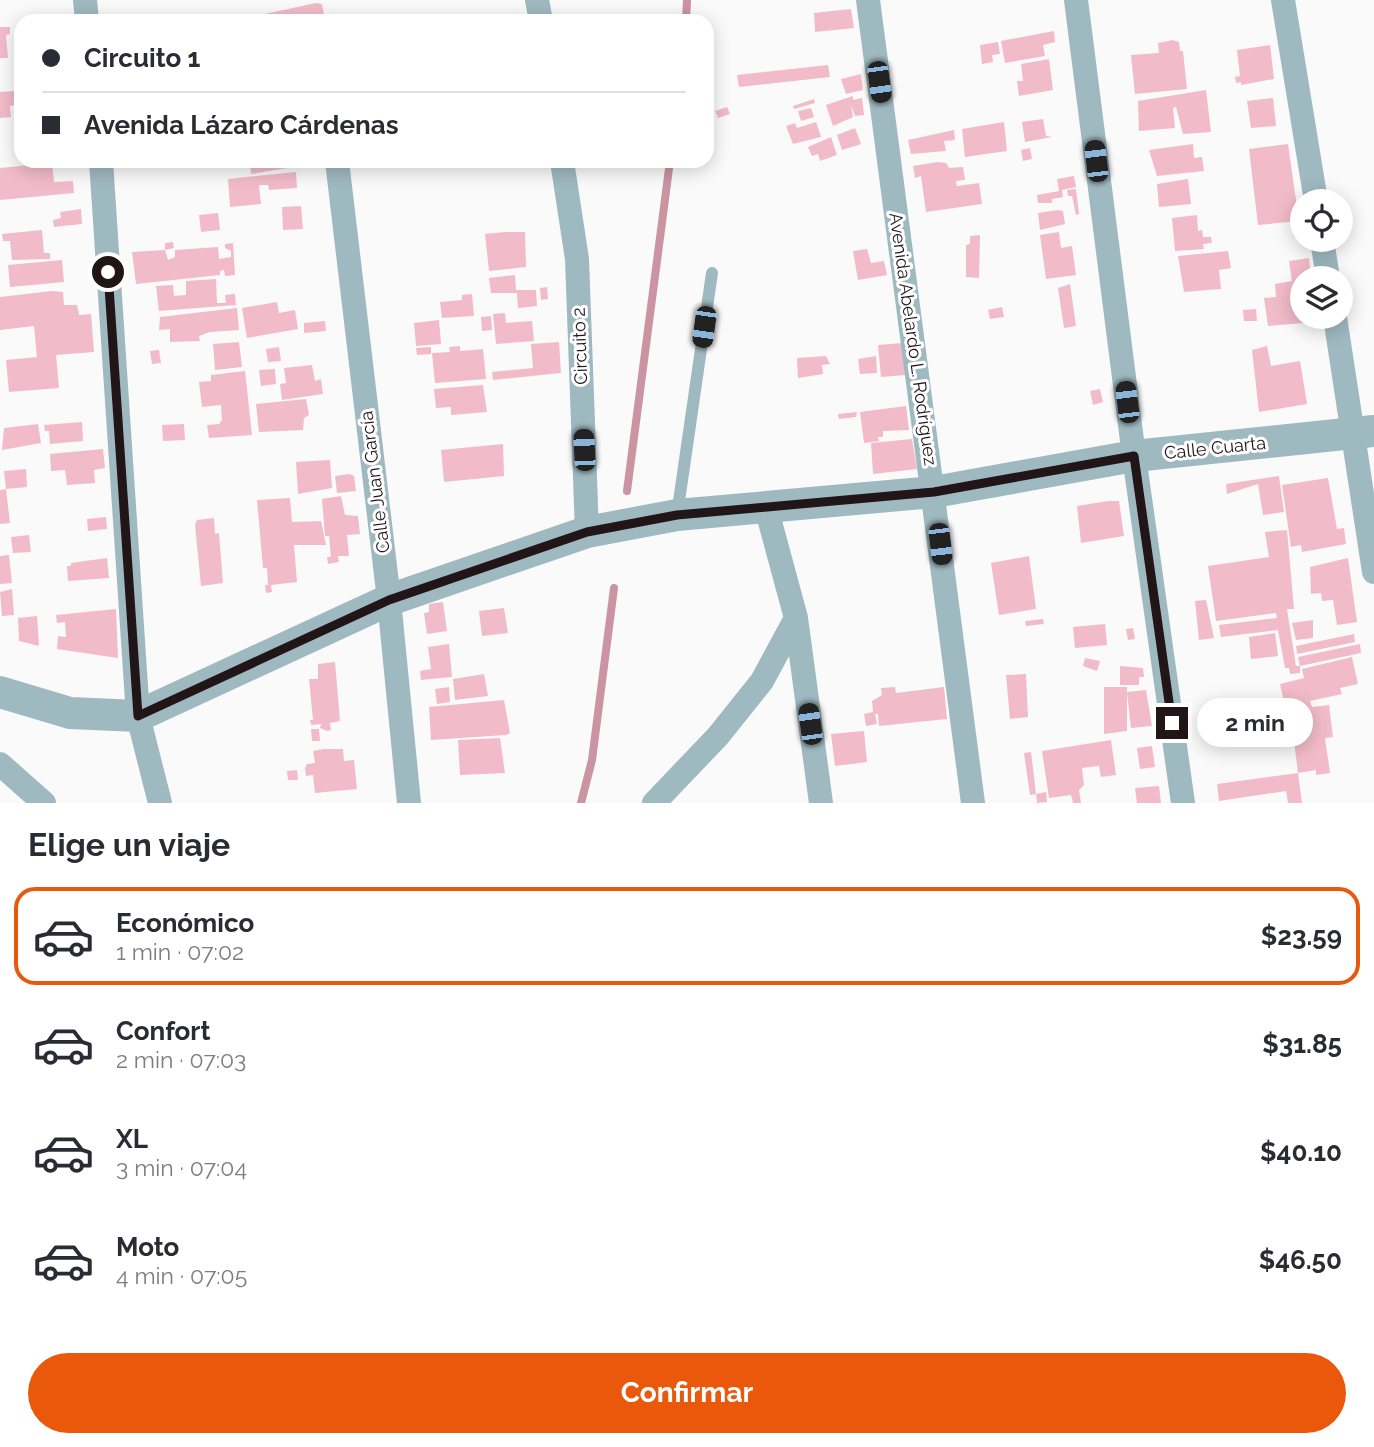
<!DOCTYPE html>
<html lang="es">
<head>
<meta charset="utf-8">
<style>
	body { margin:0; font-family:Raleway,sans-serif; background:#f2f2f3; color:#2b2b33; height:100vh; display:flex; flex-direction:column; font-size:26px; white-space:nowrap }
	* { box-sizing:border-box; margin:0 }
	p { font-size:23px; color:#7c7c81 }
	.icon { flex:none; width:38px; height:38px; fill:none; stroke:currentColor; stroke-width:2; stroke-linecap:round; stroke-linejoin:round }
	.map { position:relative; height:803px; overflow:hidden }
	.side { display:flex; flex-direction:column; background:#fff; flex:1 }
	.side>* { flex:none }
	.banner { position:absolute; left:14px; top:14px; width:700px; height:154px; border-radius:21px; box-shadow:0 4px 18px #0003; display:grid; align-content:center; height:154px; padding:0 28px; background:#fff }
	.tools { position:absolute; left:1290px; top:189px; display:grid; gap:14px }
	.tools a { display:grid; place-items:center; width:63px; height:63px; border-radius:50%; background:#fff; box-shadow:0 4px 18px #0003; font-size:35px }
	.end { position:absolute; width:32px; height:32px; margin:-16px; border:9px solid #221518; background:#fff; box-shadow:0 0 0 4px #fff }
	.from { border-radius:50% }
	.bubble { position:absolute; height:49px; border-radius:24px; background:#fff; box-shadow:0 4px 18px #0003; font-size:23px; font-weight:700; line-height:49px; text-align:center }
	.car { position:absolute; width:21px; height:42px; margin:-21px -10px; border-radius:9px; box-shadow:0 0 5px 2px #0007; background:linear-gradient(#222 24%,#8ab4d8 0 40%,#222 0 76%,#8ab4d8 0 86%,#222 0) }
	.banner b { display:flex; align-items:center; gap:24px; height:66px; font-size:26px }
	.banner b+b { border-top:2px solid #e1e1e2 }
	.banner i { width:18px; height:18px; background:#2b2b33 }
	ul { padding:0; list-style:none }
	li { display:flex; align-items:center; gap:21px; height:98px; margin:0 14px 10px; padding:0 14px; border:4px solid transparent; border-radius:21px }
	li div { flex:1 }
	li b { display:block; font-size:26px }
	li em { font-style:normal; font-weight:700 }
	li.selected { border-color:#ea580c }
	li>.icon { width:63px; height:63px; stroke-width:1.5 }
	h2 { padding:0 28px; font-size:32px; line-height:84px }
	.cta { display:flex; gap:14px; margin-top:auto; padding:14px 28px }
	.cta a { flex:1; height:80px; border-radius:42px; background:#ea580c; color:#fff; font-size:28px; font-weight:700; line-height:80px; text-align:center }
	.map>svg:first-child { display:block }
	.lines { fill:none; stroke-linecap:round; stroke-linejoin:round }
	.stream { stroke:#ca94a3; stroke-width:8 }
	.building { fill:#f2bbca }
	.service { stroke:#9fb9c0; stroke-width:12 }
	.minor { stroke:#9fb9c0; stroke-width:24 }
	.tertiary { stroke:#9fb9c0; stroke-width:32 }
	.route { stroke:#221518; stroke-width:9 }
	.labels { text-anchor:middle; stroke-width:6; stroke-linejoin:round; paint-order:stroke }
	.street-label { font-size:18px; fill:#221518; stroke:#fff }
</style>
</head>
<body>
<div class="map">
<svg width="1374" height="803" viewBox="0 0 1374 803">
	<rect width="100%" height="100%" fill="#fafafa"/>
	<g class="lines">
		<path class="stream" d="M686,21L687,0
			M627,491L670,161
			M581,803L592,760L614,588"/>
	</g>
	<path class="building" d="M316,3L322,4L325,21H266L265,14Z
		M851,9L854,28L815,32L814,13Z
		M0,27H10V34L6,35L8,58H0Z
		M1054,31L1055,42L1043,45L1045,56L1005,63L1001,41Z
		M1173,40L1179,42L1180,51H1183L1187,89L1135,94L1131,55L1159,53L1158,43Z
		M998,42L1000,54L992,55L993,62L982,64L980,45Z
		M1270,45L1274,79L1241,85V82L1236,83L1235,77L1240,76L1237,50Z
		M1049,59L1053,90L1019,96L1017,81H1023L1021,64Z
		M828,65L830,77L739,87L737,75Z
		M861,74L863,90L846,94L841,79Z
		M1206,90L1211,132L1183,134L1176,107L1173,108L1175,128L1139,131L1138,101Z
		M14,91L16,105L10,106L11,117L0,118V92Z
		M853,96V100L862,98L864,115L855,116L851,105L853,117L833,126L826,105Z
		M1273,98L1276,126L1251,128L1247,101Z
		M814,99L815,103L794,109L793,106Z
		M727,107L730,114L718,118L715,111Z
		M811,108L814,117L801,121L798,111Z
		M1043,119L1046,136L1052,137L1025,142L1022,122Z
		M816,122L821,137L793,144L786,126L795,123L797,128Z
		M1004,122L1007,151L965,157L962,129Z
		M855,128L861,144L842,150L837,135Z
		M954,130L955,140L944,141L946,151L911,154L908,140Z
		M831,137L837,155L820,161L818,154L812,156L808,147Z
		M1193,144L1194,158L1202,157L1204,171L1157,176L1149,150Z
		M1288,144L1299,221L1258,225L1249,149Z
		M1030,148L1032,159L1023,161L1021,150Z
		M250,161H298L299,166L251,174Z
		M938,162L946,163L949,168L963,167L965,180L956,181L957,186L979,183L982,204L926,212L921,176L915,178L913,166Z
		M52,163L54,182L73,181L74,193L0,200V168Z
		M296,172L297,188L269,190L268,185H259L261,204L230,207L228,179Z
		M1074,176L1076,187L1062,190L1063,197L1052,199V203H1038L1037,195L1059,191L1057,179Z
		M1188,179L1191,204L1159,207L1157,184Z
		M1076,189L1079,214L1076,215L1072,196H1068L1067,190Z
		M301,206L303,229L283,230L282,207Z
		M81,209L82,224L54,227L53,220L61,218L60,212Z
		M1058,210L1063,211L1065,224L1040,230L1038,213Z
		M218,213L220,230L201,232L199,215Z
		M1197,215L1198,231L1202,230L1203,237H1211L1212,243L1203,244L1204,249L1175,251L1172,218Z
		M1301,224L1302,236L1294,237L1292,226Z
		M42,230L44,253H50V259L12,260L10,241H3L2,234Z
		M505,232H525L526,267L489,271L485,234Z
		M1059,232L1061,248L1072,246L1076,275L1046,279L1040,235Z
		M980,235L979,278L966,277V245L970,244V236Z
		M173,242L174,248L165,250L168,260L175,257V250L218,247L219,259L231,257V251L225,248V244L233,243L235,275L225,276L224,270L220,271V275L136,284L132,252L165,250V243Z
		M867,249L871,263L884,261L887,275L858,280L853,251Z
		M1228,251L1231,268L1219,270L1221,289L1184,292L1178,256Z
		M1309,258L1311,278H1302V317H1316V322L1268,326L1264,298L1276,297L1275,284L1292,281L1289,261Z
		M62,260L64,282L10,287L8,265Z
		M515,275L516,290H536L537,306L518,308L517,293H491L489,278Z
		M216,279L217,303H226L225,295L235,294L236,305L159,311L156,286L173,285L174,296L186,295V281Z
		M1070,284L1076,326L1064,328L1058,288Z
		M547,287L548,299L541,300L540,288Z
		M52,291L63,292L64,305H77L79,315L91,314L94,352L56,355L59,388L9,392L6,360L37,357L34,326L0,330V297Z
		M472,294L474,316L442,318L440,302L462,300V295Z
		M277,302L279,313L295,310L298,329L247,338L242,308Z
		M1002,307L1004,317L990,319L988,310Z
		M237,308L239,330L210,332L199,336L200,341L170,342V329L159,330L160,317Z
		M1256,309L1257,321H1244L1243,310Z
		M505,313L506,323L532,321L534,341L496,344L493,314Z
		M491,316L492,330L482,331L481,317Z
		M439,320L441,344L416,346L414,323Z
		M325,321L326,331L304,333V323Z
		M239,342L242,367L215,370L213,344Z
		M559,342L561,373L493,380L492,372L533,368L531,344Z
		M903,343L906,375L881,377L878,345Z
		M460,346V351L483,349L486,379L435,383L432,353L450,352L449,347Z
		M1267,346L1271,366L1300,361L1307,404L1259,412L1252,350Z
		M279,347L281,361L268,362L266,349Z
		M431,347V354L417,355L416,348Z
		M159,350L161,363L152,364L150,351Z
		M826,356L830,364L822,365L823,374L798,378L797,358Z
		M876,356L877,373L860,374L858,359Z
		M312,365L315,381L321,379L323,394L282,400L280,384L286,383L284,368Z
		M275,369L276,384L261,386L259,370Z
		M245,371L252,435L209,438L207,425L219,424L222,420L221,405L202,407L199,382L211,381V375Z
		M483,385L487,412L451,415V407L436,408L434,389Z
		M1100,389L1103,402L1093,405L1090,391Z
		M306,399L309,415L304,418L303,430L259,432L256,404Z
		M906,406L909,430L883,431V437H878L879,441L864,443L860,412Z
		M857,412L856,417L839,419L838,414Z
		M82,422L83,441L50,444L49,431H45L44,425Z
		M38,424L41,443L2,450L4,428Z
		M184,424L185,440L163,441L162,425Z
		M912,439L917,469L873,474L871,443Z
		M503,444L504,476L444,482L441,450Z
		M103,449L105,468L94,470L95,483L67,485L65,470L51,471L50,454Z
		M330,460L332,488L298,494L296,462Z
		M26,469L27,487L6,489L4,471Z
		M350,474L354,476L356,491L337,493L335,476Z
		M1279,476L1284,512L1263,515L1258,484L1227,494L1226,484Z
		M1328,478L1337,529L1344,528L1346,544L1302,552L1301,545L1291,547L1282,485Z
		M6,489L10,523L0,524V490Z
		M341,496L345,515L358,516L360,534L347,535L349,556H338L339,562L328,564L327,557H331L329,536H325L322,499Z
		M290,498L292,522L321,521L326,545H294L297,582L271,585L272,592L266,593L265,585H268L267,568H263L257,500Z
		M1108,501H1119L1124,536L1081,543L1077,506Z
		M106,517L107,529L88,531L87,519Z
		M214,518L215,534L219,533L223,583L201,586L195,525L197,520Z
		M1287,530L1294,609H1287L1296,666H1300V673L1290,674L1289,668H1285L1278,630L1221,637L1219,625L1277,618L1276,613L1216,621L1208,566L1269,557L1265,532Z
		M29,535L31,552L13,553L11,537Z
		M9,555L12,583L0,584V556Z
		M1029,556L1036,609L999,615L991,563Z
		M107,558L109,578L68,581L67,566H71V563Z
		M1348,558L1357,622L1337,625L1333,600L1322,601L1321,593L1311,594L1310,567Z
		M12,589L14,615L2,616L0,592Z
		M1206,600L1214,638L1199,640L1195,601Z
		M443,602L447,631L427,634L424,613L429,612V604Z
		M504,608L508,633L482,636L479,611Z
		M116,609L118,658L57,649L58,636L66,637L65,622L57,623L56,615Z
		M37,616L39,646L19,641L18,618Z
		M1043,619L1044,624L1026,626L1025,621Z
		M1313,620V638L1296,640L1292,623Z
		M1105,624L1107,645L1075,648L1073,627Z
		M1133,628L1135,639L1128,640L1126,629Z
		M1275,633L1278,656L1251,659L1249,637Z
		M1354,634L1355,642L1297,654L1296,646Z
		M449,644L452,677L421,680L420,671L431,669L428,647Z
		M1360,644L1361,653L1300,666L1298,657Z
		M1352,657L1358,684L1340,688L1342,694L1310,701L1312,707L1329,705L1333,737L1325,738L1330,773L1316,775V770L1298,773L1290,710L1286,711L1280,684L1304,678L1302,669Z
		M1085,658L1100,661L1097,671L1083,666Z
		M335,662L340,721L330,723L331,730L327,731L320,728L321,724L311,725L310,720H313L309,679H318V664Z
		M1120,666L1143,668L1144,677H1139V685H1120Z
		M484,674L488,696L455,700L453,679Z
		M1026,674L1028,717L1010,719L1006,675Z
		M449,687L450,702L437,704L435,689Z
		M895,687L896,693L944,687L947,719L879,726L878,714H875L877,724L866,726L864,714L873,712L872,701L882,695L881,688Z
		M1104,687H1127V731L1104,734Z
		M1146,690L1152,726L1131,728L1127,692Z
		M504,700L510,733L506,735L431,740L429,707Z
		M1231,707L1233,718L1224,719L1222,710Z
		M1269,713L1270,721L1258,722L1256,715Z
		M1215,720L1217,737L1211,738L1209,721Z
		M311,729H319L320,741H312Z
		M864,731L867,762L835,766L831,734Z
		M500,738L505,773L460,775L458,740Z
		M1111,740L1116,775L1101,777L1099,766L1082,768L1084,785L1079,790L1081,803H1073L1071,795L1049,798L1042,751Z
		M1152,746L1155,767L1140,769L1137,748Z
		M324,749H343L344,761L354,760L357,789L315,793L313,775L306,776L305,768L307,764L315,763L313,751Z
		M1031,752L1036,794L1030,795L1024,753Z
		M297,770L298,780H288L287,771Z
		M1298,773L1302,803H1288L1286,791L1219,801L1217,784Z
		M1159,786L1161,803H1137L1135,788Z
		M1046,792L1047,802L1037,803L1036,794Z"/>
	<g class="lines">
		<path class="service" d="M677,515L712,273"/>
		<path class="minor" d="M85,0L87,21
			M537,0L541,21
			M868,0L973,803
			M1076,0L1134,456L1183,803
			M1283,0L1316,201
			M101,161L138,716L160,803
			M337,161L389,600L409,803
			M562,161L577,259L587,532
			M1322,240L1328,278
			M1335,317L1374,572
			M766,507L796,618L821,803
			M0,764L44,803
			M654,803L718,736L762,681L796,618"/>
		<path class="tertiary" d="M0,692L70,713L138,716L389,600L587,532L677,515L934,492L1134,456L1374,431"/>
	</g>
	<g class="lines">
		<path class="route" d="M108,272L138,716L389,600L587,532L677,515L934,492L1134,456L1172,723"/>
	</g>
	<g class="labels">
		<g class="street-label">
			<text transform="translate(913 339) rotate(82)" y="6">Avenida Abelardo L. Rodríguez</text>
			<text transform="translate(580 346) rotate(-92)" y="6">Circuito 2</text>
			<text transform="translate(1215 448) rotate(-6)" y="6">Calle Cuarta</text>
			<text transform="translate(375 482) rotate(-97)" y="6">Calle Juan García</text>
		</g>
	</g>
</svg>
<div class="tools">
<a><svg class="icon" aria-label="locate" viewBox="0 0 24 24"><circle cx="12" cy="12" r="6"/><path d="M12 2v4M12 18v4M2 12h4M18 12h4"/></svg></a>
<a><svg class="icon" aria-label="layers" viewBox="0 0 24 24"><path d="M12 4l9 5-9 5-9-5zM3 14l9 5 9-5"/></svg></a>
</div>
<i class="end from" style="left:108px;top:272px"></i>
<i class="end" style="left:1172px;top:723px"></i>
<div class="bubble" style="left:1197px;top:698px;width:116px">2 min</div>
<i class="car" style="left:879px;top:82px;rotate:172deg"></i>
<i class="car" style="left:1096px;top:161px;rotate:353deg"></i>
<i class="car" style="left:704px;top:327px;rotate:188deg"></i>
<i class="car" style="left:1127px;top:402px;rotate:353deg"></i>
<i class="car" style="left:584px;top:450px;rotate:357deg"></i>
<i class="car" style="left:940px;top:544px;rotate:173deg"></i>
<i class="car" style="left:810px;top:724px;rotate:352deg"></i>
<div class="banner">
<b><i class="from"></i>Circuito 1</b>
<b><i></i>Avenida Lázaro Cárdenas</b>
</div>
</div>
<section class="side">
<h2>Elige un viaje</h2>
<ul>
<li class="selected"><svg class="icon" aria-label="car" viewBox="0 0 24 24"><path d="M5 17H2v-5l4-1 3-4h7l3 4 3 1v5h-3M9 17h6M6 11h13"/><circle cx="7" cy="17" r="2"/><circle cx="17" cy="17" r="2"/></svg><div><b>Económico</b><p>1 min · 07:02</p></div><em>$23.59</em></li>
<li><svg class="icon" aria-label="car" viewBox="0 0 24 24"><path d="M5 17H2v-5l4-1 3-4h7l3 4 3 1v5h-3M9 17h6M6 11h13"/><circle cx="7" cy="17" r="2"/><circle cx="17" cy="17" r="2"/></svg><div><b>Confort</b><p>2 min · 07:03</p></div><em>$31.85</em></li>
<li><svg class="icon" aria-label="car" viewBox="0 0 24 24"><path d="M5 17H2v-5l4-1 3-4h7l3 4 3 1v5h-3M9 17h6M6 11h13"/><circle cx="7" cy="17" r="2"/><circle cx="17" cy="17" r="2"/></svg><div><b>XL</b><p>3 min · 07:04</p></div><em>$40.10</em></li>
<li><svg class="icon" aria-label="car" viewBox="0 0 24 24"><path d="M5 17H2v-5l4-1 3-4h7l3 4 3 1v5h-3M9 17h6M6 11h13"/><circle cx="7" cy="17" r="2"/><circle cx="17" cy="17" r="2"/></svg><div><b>Moto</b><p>4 min · 07:05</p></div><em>$46.50</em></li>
</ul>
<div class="cta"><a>Confirmar</a></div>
</section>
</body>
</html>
